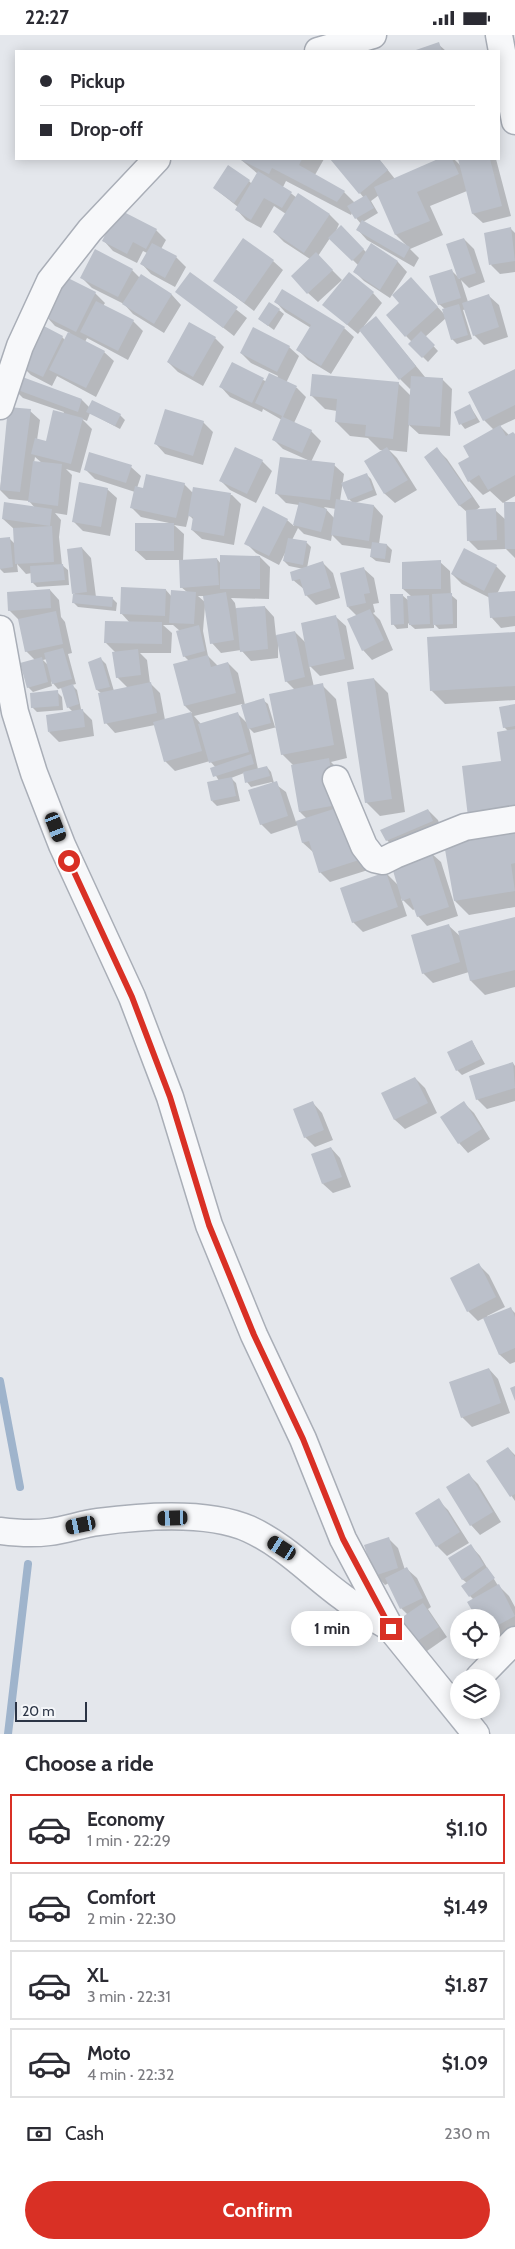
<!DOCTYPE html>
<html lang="en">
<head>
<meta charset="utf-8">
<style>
	body { margin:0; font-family:Cabin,sans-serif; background:#f7f7f7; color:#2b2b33; height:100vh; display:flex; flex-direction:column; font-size:19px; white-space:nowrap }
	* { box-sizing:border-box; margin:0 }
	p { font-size:16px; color:#7c7c81 }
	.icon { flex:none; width:28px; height:28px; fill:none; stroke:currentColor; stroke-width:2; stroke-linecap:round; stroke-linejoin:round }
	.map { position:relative; height:1699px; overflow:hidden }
	.side { display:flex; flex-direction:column; background:#fff; flex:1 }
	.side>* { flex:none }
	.guide { position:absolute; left:15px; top:15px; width:485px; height:110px; border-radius:0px; box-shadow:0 2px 12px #0003; display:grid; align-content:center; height:110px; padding:0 25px; background:#fff }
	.controls { position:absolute; left:450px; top:1574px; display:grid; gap:10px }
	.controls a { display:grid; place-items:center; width:50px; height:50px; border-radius:50%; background:#fff; box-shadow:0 2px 12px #0003; font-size:25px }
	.scale { position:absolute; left:15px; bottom:12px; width:72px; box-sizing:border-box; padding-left:5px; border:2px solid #2b3445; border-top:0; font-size:14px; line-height:18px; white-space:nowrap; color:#2b3445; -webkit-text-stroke:4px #f4f6f9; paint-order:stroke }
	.end { position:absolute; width:22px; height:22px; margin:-11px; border:6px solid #d93025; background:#fff; box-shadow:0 0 0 2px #fff }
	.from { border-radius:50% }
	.bubble { position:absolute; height:35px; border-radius:18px; background:#fff; box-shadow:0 2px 12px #0003; font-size:16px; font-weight:700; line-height:35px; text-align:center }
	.car { position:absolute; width:15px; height:30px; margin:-15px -8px; border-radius:6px; box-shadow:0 0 4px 1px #0007; background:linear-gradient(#222 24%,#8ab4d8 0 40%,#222 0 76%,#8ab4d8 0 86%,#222 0) }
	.guide b { display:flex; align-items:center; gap:18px; height:48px; font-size:19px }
	.guide b+b { border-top:1px solid #e1e1e2 }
	.guide i { width:12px; height:12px; background:#2b2b33 }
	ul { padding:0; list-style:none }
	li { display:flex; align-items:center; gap:15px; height:70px; margin:0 10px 8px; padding:0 15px; border:2px solid #e1e1e2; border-radius:0px }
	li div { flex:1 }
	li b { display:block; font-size:19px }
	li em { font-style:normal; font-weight:700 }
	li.on { border-color:#d93025 }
	li>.icon { width:45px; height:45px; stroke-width:1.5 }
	h2 { padding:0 25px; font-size:22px; line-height:60px }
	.pay { display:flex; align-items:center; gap:12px; height:55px; padding:0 25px; font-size:19px }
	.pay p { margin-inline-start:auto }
	.action { display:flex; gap:10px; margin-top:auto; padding:10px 25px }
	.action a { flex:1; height:58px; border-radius:30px; background:#d93025; color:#fff; font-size:20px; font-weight:700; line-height:58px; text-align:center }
	.status { display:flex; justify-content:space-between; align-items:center; height:35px; padding:0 25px; background:#fff; direction:ltr }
	.status svg { height:14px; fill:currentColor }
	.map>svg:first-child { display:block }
	.shadow { fill:#0003; fill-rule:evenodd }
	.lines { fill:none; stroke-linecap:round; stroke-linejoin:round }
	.stream { stroke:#9fb4cc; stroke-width:8 }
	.building { fill:#bbc0ca }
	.minor-casing { stroke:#a9aeb7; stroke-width:29 }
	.minor { stroke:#f7f8fa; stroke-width:26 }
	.route { stroke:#d93025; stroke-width:6 }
</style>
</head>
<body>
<div class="status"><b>22:27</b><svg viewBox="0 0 49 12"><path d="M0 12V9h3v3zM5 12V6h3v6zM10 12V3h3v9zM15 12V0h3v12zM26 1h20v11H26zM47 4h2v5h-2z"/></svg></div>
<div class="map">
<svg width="515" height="1699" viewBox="0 0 515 1699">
	<rect width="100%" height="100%" fill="#e4e7ec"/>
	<path class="shadow" d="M438,9L446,16H417Z
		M240,124H324L315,140L344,157L355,168L364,163L332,124H379L395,144L442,124H454L461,131L459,124H496L511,181L483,188L473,179L467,156L430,171L443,200L410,214L419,223L414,232L367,205L358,195L361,189L352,178L351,180L286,146L283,152L297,163L330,180L339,189L336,196L341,192L366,217L371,210L398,227L407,237L390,263L364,246L354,236L358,230L330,203L318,221L342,245L318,267L308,258L310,224L284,207L274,197L286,179L274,171L261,193L246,185L237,175L238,172L214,153L249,146L252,149L258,139ZM379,160L396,200L407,211L363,187L378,178L371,166Z
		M511,194L515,198V237L500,239L491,230Z
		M156,195L166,205L161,214L176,222L186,232L175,252L151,239L142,229L147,218L143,216L137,228L113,216L104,206Z
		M464,204L474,214L485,247L469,253L461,245L468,267L489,261L499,270L508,302L484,310L474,300L466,274L463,275L472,304L457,309L452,304L446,283L425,302L438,316L428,327L410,309L412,307L406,301L421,254L445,280V274L439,269L452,236L460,244L448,210Z
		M273,226L283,235L254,276L215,246Z
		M132,235L140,243L141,241L172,260L181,270L164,298L133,279L124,269L92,253L82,243Z
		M191,239L247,283L234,301L177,257Z
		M95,258L105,268L103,271L133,286L143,296L128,325L87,303L85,307L104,317L114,326L96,362L57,341L52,351L31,340L21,330L62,302L66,306L70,298L55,291L46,281Z
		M373,258L382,268L364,291L385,293L425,342L423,343L442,344L452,354L450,401L419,399L409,390L407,417L389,415L397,423L417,455L395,468L385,459L366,426L385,415H380L368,403L350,401L336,387L337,376L325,374L311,360L398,348L411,361V353L410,354L400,344L361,295L358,299L324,270Z
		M276,267L344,293L354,302L331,339L308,325L298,315L311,293L285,277Z
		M279,275L284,279L274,295L259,284Z
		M215,303L224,312L203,351L178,337L168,327Z
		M289,312L299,321L286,348L297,353L306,362L294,388L311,396L321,406L311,427L334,430L344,439L340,466L353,468L349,464L367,440L371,444L377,460L355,468L374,471L383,481L379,509L387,510L392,515L390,528L376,526L371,522L372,514L342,510L332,500L331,506L304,499L298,493L292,505L307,508L311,512L307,533L323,528L333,538L340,563L316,570L306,560L305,555L293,545L304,534L289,531L284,526L285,518L279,530L256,518L246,508L264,473L287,485L294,491L299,470L286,468L276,458L310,426L283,414L273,404L282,385L263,374L262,377L230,362L221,352L232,328L267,347L277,343L278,341L251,328L241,318ZM324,472L336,474L335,484Z
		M515,335V384L500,391L509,400H515V461L503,468L490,456L483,460L469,446L471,422L494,395L484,385Z
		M13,353L82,365L90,373L120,380L125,385L120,394L90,378L87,386L82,384L92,394L80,438L66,434L72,440L67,480L55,478L61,485L59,502L62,530L68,535L69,550L37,552L32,547V538L26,539L17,529L18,537L4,538L0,534V504L9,503L15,509L14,494L3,484L35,473L29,466L9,464L0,455L10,373L30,376L40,385L37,405L46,408L64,377L23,363ZM35,422L42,428H34Z
		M470,371L480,387L465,394L461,389Z
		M203,387L213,397L203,430L165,419L156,409Z
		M437,414L447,424L480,472L475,476L495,475L506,485L515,468V523L506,514L478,515L469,506L468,478L459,470Z
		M262,426L272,436L256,468L230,455L220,445Z
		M131,432L141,441L137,453L144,455L184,449L193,458L194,453L232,460L241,469L234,510L202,504L192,495L194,485L189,480L186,492L174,490L184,499L183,526L217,524L221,529L260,522L270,532L269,564L231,563L235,568L236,574L265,572L274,582L276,601L295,597L306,608L336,582L346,591L354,634L320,641L309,630L314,652L322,650L336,664L347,723L331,727L338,734L368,835L330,847L320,837L313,817L303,808L298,790L271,799L261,789L272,747L251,752L247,747L244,738L231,743L236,748L240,766L217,771L212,766L219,746L212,734L216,733L210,726L175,736L165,726L155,690L115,698L106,688L101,658L97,655L90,628L101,624L106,629L114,656L128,653L117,642L116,618L106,608L130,588L121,578L166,555L172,562L187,557L181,552L180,525H146L136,516L169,488L141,482L131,472L135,457L95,444L85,434ZM198,561H204L206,568ZM205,571L212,608L221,618L241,615L251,626L278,623V607L286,646L295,655L277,691L275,692L268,669L263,665L245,670L238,638L228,628L218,631L208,621L203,596ZM163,590H173L180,596L184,621L189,626L175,630L185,671L192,678L165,685L160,658L150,648L147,625L140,618H171L172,598ZM242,669L248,689L238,679L201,689L194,681ZM277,692L282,719L294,731L300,777L307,784L296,787L286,757L274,748L271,737L267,732L258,734L249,693L254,698Z
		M107,454L117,463L110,501L83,496L73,486Z
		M82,513L91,523L96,562L112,563L117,568L116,576L78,572L73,567Z
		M440,527L450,536L451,560L457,565V593L439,594L434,589V593L415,594L408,588V593L397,594L393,589L402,560L409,566L412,562L403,554Z
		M496,531L506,541L497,559L515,557V591L501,593L492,583L490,563L462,549L452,539Z
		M364,534L374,543L379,568L373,569L375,577L373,578L380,585L393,615L372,625L363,615L357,581L348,572Z
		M50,555L59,565L61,582L65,587L72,618L68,619L76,649L72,650L77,655L81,674L92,685L94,701L59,707L49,697L73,677L68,672L62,653L58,654L51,646L52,651L33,657L28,652L35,625L26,616L19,585L9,575ZM47,624L49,631L43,625Z
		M515,598V665L445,669L431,655Z
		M374,644L388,658L405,777L380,781L366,767Z
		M57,657L62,662L63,675L37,677L32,672Z
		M515,670V872L469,880L455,866L445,804L485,797L508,696L504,692Z
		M428,775L438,785L442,796L396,815L387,805Z
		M431,818L441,827L458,881L427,891L418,881L415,874L413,875L401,863L407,881L363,897L353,887L386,838L399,851Z
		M515,883V952L485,960L471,946L469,937L433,948L423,938L448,890L461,902Z
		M472,1006L485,1029L462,1040L457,1035Z
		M513,1028L515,1031V1066L487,1074L477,1064Z
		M415,1043L425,1053L437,1078L405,1094L395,1085L383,1059Z
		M313,1068L322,1078L333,1105L315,1112L305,1102Z
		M464,1068L474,1078L490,1104L468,1118L459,1108Z
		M331,1113L340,1123L351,1152L333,1158L323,1149Z
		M479,1230L489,1240L505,1272L487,1281L488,1283L511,1274L515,1278V1327L510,1329L500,1320L484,1283L478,1286L468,1276Z
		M489,1334L498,1344L510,1378L472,1392L462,1382Z
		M508,1413L515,1420V1466L488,1426Z
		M469,1440L478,1449L501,1487L480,1500L471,1490Z
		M438,1465L448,1475L469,1508L447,1521L437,1511L417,1478Z
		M388,1503L398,1513L405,1535L407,1534L417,1543L431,1572L428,1574L447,1602L427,1616L417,1606L408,1580L401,1573L389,1548L385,1550L376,1540Z
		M471,1511L480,1521L497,1549L509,1561L515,1572V1596L495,1607L491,1603V1582H477L469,1568L474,1565L470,1561L467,1548L462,1544Z"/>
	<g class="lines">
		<path class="stream" d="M0,1346L20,1452
			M8,1699L28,1529"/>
	</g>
	<path class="building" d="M439,7L442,16H413Z
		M239,124H302L299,130L345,156L337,167L272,133L269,139Z
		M330,124H379L388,135L359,159Z
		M438,124H452L459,139L417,157L430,186L395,200L374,152Z
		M458,124H490L502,171L472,179Z
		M228,130L250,145L234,168L213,153Z
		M258,136L292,157L282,173L264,163L251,185L235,175Z
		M298,158L330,179L304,218L273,197Z
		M366,160L374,173L355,184L347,171Z
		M118,174L157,194L146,214L133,207L127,219L102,206Z
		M362,185L410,212L404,223L356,195Z
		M341,190L364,214L352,226L328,203Z
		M511,192L515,226L489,230L484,198Z
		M243,203L274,225L244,268L213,246Z
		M464,203L476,238L458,244L446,209Z
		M152,208L177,221L165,243L140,229Z
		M371,208L398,226L380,255L353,237Z
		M95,214L133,234L118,262L80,243Z
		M316,217L333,235L307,259L291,241Z
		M452,234L461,263L438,270L429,241Z
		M190,237L238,272L223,293L175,257Z
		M349,237L374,257L347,290L322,270Z
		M141,239L172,259L154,289L122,269Z
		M64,241L96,257L76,297L44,281Z
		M411,242L438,272L405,302L386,280L399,268L392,260Z
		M282,254L345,292L321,331L296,315L311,290L274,267Z
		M489,259L499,292L473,301L462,268Z
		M96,266L134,285L118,316L80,297Z
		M269,267L280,274L268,291L258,284Z
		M459,269L468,300L451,305L442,274Z
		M376,281L416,331L399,345L359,295Z
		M189,287L216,302L193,342L167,327Z
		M40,289L63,301L43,342L19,331Z
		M253,292L290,311L277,337L240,318Z
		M421,296L435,310L422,323L408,309Z
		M68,297L105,316L86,353L49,335Z
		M232,327L264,343L252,368L219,352Z
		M515,334V370L483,386L468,357Z
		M269,338L297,351L283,382L312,395L302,418L272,405L282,381L255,368Z
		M312,339L399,347L393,404L365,401L366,390L335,387L337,364L310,361Z
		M17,340L82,364L78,377L12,353Z
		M411,341L443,343L440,392L408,390Z
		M92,365L121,379L115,391L86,377Z
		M470,369L476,383L459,390L454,377Z
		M8,372L31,374L20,457L0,455Z
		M165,374L204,386L193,421L154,409Z
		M53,375L83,383L71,429L31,419L35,403L46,406Z
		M500,390L506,401L513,397L515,399V440L488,455L479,440L468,447L458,428L469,422L463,411Z
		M235,412L263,425L247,459L219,446Z
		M387,412L408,445L384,459L364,426Z
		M437,412L472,462L459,471L424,422Z
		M89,417L132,430L126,448L84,435Z
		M280,422L335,428L330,465L275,459Z
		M33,426L62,429L58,471L28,467Z
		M367,438L373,455L348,465L341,448Z
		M146,439L185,448L176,483L130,473L135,451L143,453Z
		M79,447L108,453L101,492L72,487Z
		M193,452L231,458L224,501L191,495L193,482L188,481Z
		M336,464L374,470L369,506L331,500Z
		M4,467L52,474L50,491L2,484Z
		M299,467L327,474L321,497L293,490Z
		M504,467H515V514H505Z
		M263,471L288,484L269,521L244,509Z
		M496,473L497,505L467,506L466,475Z
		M135,488H174V516H135Z
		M52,491L54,527L15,529L13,493Z
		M10,502L13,532L0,534V503Z
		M288,503L307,506L303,530L283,526Z
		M372,507L387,509L385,524L370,522Z
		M82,512L87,557L72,559L67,514Z
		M464,513L497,530L484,556L451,539Z
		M220,520L260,521V554H220Z
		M217,523L219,550L180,553L179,525Z
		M441,525V554H402V527Z
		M323,526L331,553L305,561L300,544L292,546L290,537Z
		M63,529L65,545L31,548L30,531Z
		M364,532L370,558L364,559L366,568L347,572L340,538Z
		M121,552L166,554L165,581L120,579Z
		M50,554L51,573L8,576L7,557Z
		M171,555L196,557L194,589L169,588Z
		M515,556V581L490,583L488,558Z
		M226,557L234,605L210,609L203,561Z
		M452,558L453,589L433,590L432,559Z
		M73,559L113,562L112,572L72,568Z
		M390,559H403L404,589L391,590Z
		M429,560L430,589L409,590L407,561Z
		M265,571L268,614L240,617L236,573Z
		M370,574L384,605L362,616L347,584Z
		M56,576L63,609L25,617L18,584Z
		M336,580L345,624L309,632L301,588Z
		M105,586L162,587V609L104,608Z
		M199,590L205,616L183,622L176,596Z
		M295,596L305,642L285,647L276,600Z
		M515,597V651L430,656L427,602Z
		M63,613L72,644L52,649L44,618Z
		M138,614L141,640L116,643L112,617Z
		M208,620L211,632L228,627L236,658L184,671L173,629Z
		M42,622L48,647L27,653L20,628Z
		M101,622L110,652L96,655L88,627Z
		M374,643L392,764L365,768L347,647Z
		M151,647L157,678L104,689L98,658Z
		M323,648L334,710L281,720L269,659Z
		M73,649L79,669L67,673L61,653Z
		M58,655L59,671L31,673L30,658Z
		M264,663L271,688L248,694L241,670Z
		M515,669V691L503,693L499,672Z
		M83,674L85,692L48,697L46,680Z
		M191,677L202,716L164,727L153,687Z
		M238,677L249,717L209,728L198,689Z
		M515,694V776L468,782L462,731L501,726L497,697Z
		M251,719L254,729L213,742L210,733Z
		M329,723L337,770L299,777L291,730Z
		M267,731L270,741L245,748L243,737Z
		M232,742L236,761L211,766L207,747Z
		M277,746L288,781L260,790L248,755Z
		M343,771L359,825L319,838L309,806L302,808L296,786Z
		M428,774L433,786L386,806L380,795Z
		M515,791V828L511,829L515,856L454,866L443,803Z
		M431,816L449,872L417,882L410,863L402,866L391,829Z
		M386,837L398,872L352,888L340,853Z
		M515,882V935L470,946L458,896Z
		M449,889L460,927L422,939L411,900Z
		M472,1005L481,1024L456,1036L447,1017Z
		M513,1027L515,1053L476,1065L469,1041Z
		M415,1042L428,1068L394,1085L381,1058Z
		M313,1066L324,1095L304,1103L293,1074Z
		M464,1066L482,1094L458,1109L440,1082Z
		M331,1112L342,1142L322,1149L311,1119Z
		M479,1228L496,1262L467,1277L450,1243Z
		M511,1272L515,1282V1313L499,1320L483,1283Z
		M489,1333L501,1368L461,1383L449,1347Z
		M515,1351V1366L510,1353Z
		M508,1412L515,1422V1459L510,1462L486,1426Z
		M469,1438L493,1477L470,1491L446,1452Z
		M439,1463L460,1497L436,1512L415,1478Z
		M389,1502L398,1533L374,1541L364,1510Z
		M471,1509L484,1530L462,1545L448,1523Z
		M407,1532L423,1563L400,1574L385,1543Z
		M487,1532L495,1543L469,1562L461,1551Z
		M499,1549L515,1581L491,1594V1582H476L467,1567Z
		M423,1568L439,1592L416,1607L401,1583Z"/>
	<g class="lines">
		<g class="minor-casing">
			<path id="minor" d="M499,0L515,86
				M318,16L373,0
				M0,371L20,311L50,246L90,195L157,124
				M0,594L15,677L34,738L62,810L132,962L170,1062L209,1190L254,1300L303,1404L343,1504L391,1594L476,1699
				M336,744L364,811L374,824L383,826L395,820L465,792L515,784
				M0,1496C16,1498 34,1499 49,1497C66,1495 82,1489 98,1487C142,1481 208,1476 249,1494C286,1511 312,1540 344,1563C358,1574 374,1583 389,1592
				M479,1642L515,1605"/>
		</g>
		<use href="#minor" class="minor"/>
	</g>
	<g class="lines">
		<path class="route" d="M69,826L132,962L170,1062L209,1190L254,1300L303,1404L343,1504L391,1594"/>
	</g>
</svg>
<div class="controls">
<a><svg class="icon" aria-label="locate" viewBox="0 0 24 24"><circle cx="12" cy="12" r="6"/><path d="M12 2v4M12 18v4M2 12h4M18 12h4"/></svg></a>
<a><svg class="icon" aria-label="layers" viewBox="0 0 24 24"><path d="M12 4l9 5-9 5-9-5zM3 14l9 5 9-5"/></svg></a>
</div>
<div class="scale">20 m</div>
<i class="end from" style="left:69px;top:826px"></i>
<i class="end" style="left:391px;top:1594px"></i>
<div class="bubble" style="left:291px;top:1576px;width:82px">1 min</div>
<i class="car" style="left:56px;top:792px;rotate:159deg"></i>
<i class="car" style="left:173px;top:1483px;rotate:268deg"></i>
<i class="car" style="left:81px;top:1490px;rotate:258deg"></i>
<i class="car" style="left:282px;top:1513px;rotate:303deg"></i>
<div class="guide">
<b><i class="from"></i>Pickup</b>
<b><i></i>Drop-off</b>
</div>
</div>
<section class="side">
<h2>Choose a ride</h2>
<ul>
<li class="on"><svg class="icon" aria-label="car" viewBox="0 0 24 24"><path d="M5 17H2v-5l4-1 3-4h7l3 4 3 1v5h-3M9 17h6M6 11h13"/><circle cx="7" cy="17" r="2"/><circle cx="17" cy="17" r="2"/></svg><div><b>Economy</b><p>1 min · 22:29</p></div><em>$1.10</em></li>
<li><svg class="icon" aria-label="car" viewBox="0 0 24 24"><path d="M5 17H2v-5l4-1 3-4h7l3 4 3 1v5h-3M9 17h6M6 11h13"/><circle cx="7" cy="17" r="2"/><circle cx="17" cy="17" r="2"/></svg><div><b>Comfort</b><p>2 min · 22:30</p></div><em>$1.49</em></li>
<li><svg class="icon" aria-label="car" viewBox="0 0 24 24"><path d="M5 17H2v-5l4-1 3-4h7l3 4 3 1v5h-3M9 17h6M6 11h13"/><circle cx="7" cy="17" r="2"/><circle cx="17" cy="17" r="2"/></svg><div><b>XL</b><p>3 min · 22:31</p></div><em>$1.87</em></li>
<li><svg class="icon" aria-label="car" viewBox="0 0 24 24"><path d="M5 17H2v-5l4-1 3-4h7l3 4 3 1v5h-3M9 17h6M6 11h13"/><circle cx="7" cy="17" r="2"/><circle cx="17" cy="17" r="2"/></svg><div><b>Moto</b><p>4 min · 22:32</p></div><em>$1.09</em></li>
</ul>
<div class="pay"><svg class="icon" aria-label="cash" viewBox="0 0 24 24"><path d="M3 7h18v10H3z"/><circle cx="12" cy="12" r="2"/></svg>Cash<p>230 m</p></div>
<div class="action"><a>Confirm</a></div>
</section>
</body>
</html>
